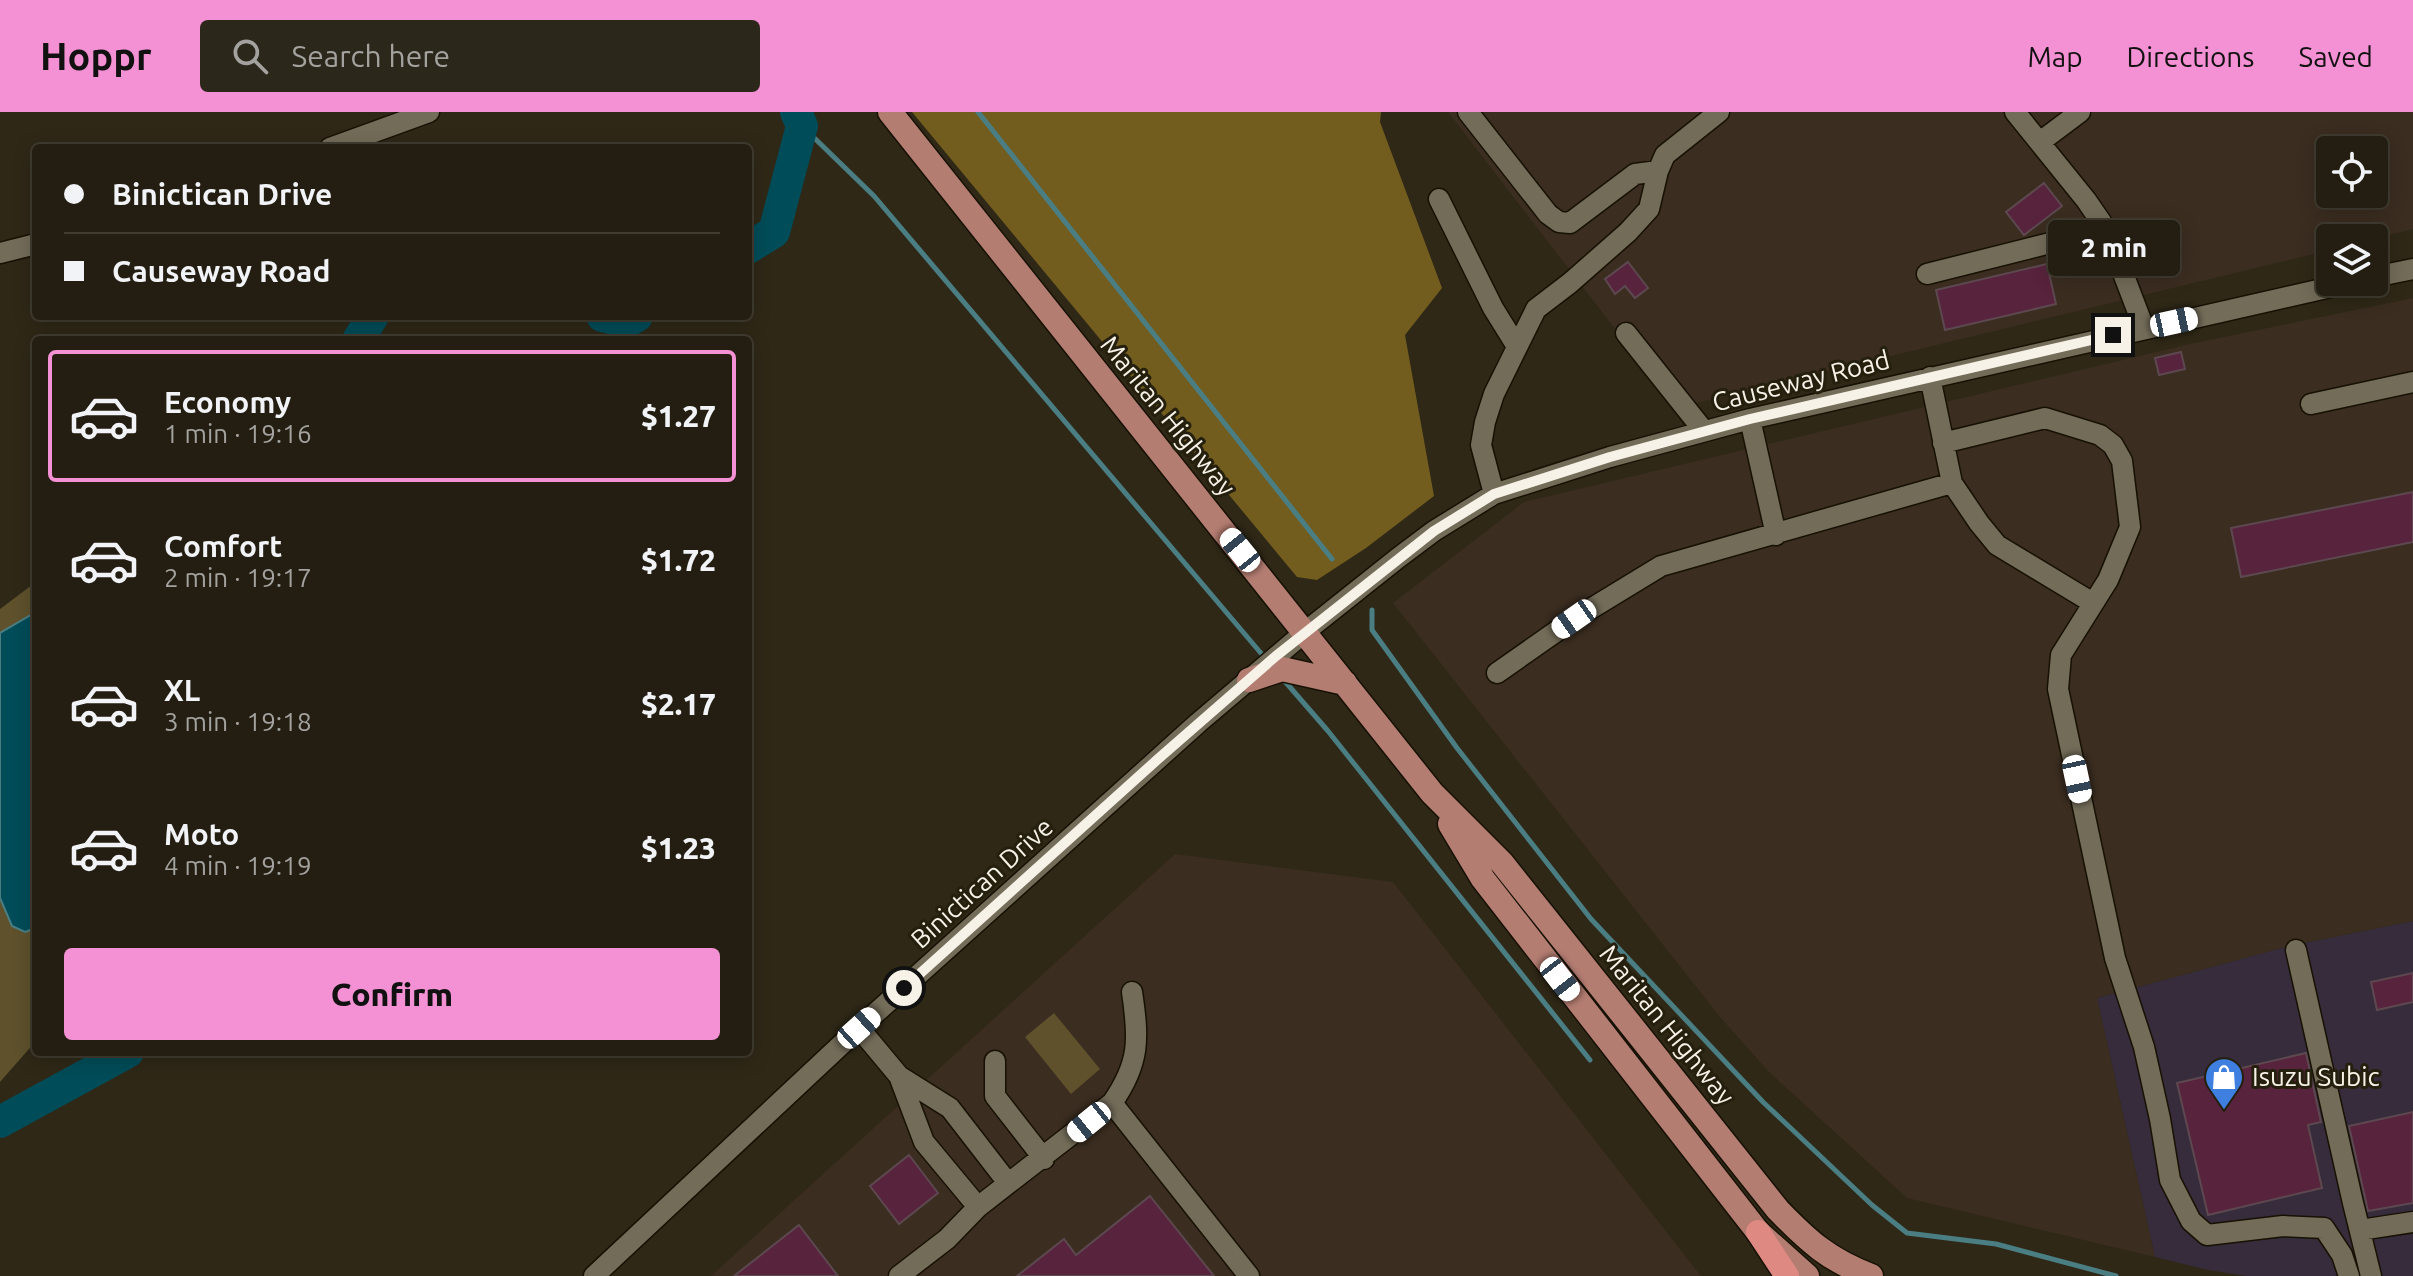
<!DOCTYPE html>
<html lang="en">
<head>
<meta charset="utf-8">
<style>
	body { margin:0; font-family:Ubuntu,sans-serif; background:#2b271a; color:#f1f3f6; height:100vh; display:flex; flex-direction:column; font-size:30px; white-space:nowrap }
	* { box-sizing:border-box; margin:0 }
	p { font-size:26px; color:#a3a29f }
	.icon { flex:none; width:44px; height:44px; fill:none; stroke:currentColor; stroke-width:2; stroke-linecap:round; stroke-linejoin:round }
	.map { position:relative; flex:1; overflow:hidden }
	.panel { position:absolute; left:32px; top:224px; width:720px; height:720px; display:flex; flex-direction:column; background:#231e11; border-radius:8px; box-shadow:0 4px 20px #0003,0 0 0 2px #403c31 }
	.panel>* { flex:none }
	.banner { position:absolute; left:32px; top:32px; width:720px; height:176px; border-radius:8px; box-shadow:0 4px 20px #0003,0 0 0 2px #403c31; display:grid; align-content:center; height:176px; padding:0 32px; background:#231e11 }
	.controls { position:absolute; left:2316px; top:24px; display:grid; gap:16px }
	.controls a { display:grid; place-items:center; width:72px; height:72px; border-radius:8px; background:#231e11; box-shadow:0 4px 20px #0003,0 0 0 2px #403c31; font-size:40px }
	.end { position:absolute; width:36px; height:36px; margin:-18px; border:10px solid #f6f2e7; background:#111; box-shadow:0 0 0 4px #111 }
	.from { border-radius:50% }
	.bubble { position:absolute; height:56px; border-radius:8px; background:#231e11; box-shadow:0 4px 20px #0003,0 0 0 2px #403c31; font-size:26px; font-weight:800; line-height:56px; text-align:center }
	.car { position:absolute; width:24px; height:48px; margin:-24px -12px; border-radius:10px; box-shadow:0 0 6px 2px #0007; background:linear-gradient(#fff 24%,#345 0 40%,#fff 0 76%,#345 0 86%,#fff 0) }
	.banner b { display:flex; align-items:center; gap:28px; height:76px; font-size:30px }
	.banner b+b { border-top:2px solid #403c31 }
	.banner i { width:20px; height:20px; background:#f1f3f6 }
	ul { padding:14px 0 0; list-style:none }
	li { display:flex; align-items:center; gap:24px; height:132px; margin:0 16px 12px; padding:0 16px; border:4px solid transparent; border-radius:8px }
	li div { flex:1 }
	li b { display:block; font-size:30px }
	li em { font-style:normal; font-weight:800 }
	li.active { border-color:#f491d4 }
	li>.icon { width:72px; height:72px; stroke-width:1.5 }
	.action { display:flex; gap:16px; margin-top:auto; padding:16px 32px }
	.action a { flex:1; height:92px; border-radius:8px; background:#f491d4; color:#111; font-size:32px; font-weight:800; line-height:92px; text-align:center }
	header { display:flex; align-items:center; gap:48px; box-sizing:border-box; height:112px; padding:0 40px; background:#f491d4; color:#111 }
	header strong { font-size:38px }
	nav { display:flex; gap:44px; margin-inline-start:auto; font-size:28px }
	.search { width:560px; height:72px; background:#2b271a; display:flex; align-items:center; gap:20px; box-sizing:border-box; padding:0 28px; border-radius:8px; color:#a3a29f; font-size:30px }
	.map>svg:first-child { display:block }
	.commercial { fill:#362c3b }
	.industrial { fill:#3b2d20; fill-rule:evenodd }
	.green { fill:#5e512c }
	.forest { fill:#725d1f }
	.water { fill:#004c58; stroke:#4a7e83; stroke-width:2 }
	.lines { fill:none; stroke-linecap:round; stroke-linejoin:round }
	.stream { stroke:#4a7e83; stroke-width:5 }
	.river { stroke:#004c58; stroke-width:32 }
	.building { fill:#58233c; stroke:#5d4850; stroke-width:2 }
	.minor-casing { stroke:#171103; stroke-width:23 }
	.major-casing { stroke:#171103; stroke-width:27 }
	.highway-casing { stroke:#171103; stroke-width:27 }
	.minor { stroke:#736c59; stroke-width:20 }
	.major { stroke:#b47d72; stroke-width:24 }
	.highway { stroke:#df8983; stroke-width:24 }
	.route { stroke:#f6f2e7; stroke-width:10 }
	.labels { text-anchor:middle; stroke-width:6; stroke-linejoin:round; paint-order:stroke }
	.street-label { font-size:26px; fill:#f6f2e7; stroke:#251f0e }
	.poi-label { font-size:26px; fill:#f6f2e7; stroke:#251f0e; text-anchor:start }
</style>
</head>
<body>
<header>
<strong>Hoppr</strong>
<div class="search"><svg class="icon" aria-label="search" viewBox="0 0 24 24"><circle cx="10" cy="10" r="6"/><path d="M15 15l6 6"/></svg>Search here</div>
<nav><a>Map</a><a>Directions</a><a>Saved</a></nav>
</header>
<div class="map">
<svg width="2413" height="1164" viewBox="0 0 2413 1164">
	<rect width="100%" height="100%" fill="#2f2817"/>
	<path class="commercial" d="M2413,809V1164H2246L2208,1158L2155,1145L2097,886L2289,834Z"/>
	<path class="industrial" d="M1448,0H2413V117L2374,127L2330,126V138L1676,296ZM2330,38H2374V82H2330Z
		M2413,186V809L2289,834L2097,886L2155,1145L1907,1086L1768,959L1720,905L1393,491L1524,390L2190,232Z
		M1175,742L1393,770L1701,1164H711Z"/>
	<path class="green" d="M36,470V929L0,970V497Z
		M1054,901L1100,957L1071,982L1025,925Z"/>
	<path class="forest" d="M912,0H1381L1380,10L1442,176L1405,223L1434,384L1366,436L1317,468L1297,465Z"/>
	<path class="water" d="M36,500V816L25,820L12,814L0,786V521Z"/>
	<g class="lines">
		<path class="stream" d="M978,0L1332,447
			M802,14L874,84L1265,546
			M1372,498V518L1457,636L1591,807L1763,990L1872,1093L1907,1121L1996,1132L2116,1164
			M1282,566L1328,619L1590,948"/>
		<path class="river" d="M748,136L774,120L802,14L796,0
			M602,204L627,210L637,204
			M358,228L373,204
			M0,1010L128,940"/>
	</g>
	<path class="building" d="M2044,71L2062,94L2024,123L2006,100Z
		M1628,150L1648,176L1635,186L1625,174L1615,182L1605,167Z
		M2047,152L2056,192L1945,218L1936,178Z
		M2181,240L2185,257L2159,263L2155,246Z
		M2413,380V430L2241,465L2231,416Z
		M2413,861V890L2377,898L2371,870Z
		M2306,941L2321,1010L2308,1013L2322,1076L2208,1103L2177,971Z
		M2413,1000V1091L2368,1099L2349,1014Z
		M909,1043L938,1081L899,1112L870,1074Z
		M1150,1084L1214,1164H1017L1064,1127L1076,1143Z
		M799,1113L838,1164H734Z"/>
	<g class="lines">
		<g class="minor-casing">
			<path id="minor" d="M1468,0L1548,102L1559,110L1570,111L1635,62L1658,59
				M2015,0L2086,88L2106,117L2144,216
				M2040,30L2080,0
				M330,36L429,0
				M1439,87L1493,196L1516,233
				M0,141L36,132
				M1927,162L2106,117
				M2374,165L2413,157
				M1626,221L1704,319
				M1930,265L1952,371L1979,411L1997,433L2093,491
				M2311,292L2413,270
				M1750,307L1776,423
				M1943,331L2045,306L2100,323L2113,333L2122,349L2130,415L2108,468L2061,543L2058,577L2115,846L2144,935L2160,1007L2170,1068L2191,1109L2207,1123L2283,1114L2324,1116L2342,1143L2349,1164
				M1494,382L1481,333L1485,310L1494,282L1536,197L1570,171L1628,120L1649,97L1658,59L1665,43L1719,0
				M1497,561L1574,507L1661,454L1952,371
				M2296,838L2353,1091L2371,1164
				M859,916L899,964L924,1030L978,1095
				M995,949V984L1044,1047
				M899,964L950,996L1008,1071
				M1112,991L1249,1164
				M2360,1118L2413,1110
				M594,1164L859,916L1198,611L1305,520L1398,446L1434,419L1494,382L1610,345L1750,307L2353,170
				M899,1164L947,1127L978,1095L1112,991C1140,951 1139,927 1132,880"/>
		</g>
		<g class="major-casing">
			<path id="major" d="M890,0L1432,681L1502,751L1778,1098C1809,1130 1829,1148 1871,1164
				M1249,568L1282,557L1345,571
				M1450,712L1483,767L1758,1120L1807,1164"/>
		</g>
		<g class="highway-casing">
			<path id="highway" d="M1758,1120L1787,1164"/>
		</g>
		<use href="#minor" class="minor"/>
		<use href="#major" class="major"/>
		<use href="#highway" class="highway"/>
	</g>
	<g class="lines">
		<path class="route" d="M904,876L1158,647L1276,544L1434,419L1494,382L1610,345L1750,307L2113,223"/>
	</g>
	<defs>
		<g id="shop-pin" transform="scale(2)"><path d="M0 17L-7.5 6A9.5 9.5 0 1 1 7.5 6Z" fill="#3f7fe0" stroke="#251f0e"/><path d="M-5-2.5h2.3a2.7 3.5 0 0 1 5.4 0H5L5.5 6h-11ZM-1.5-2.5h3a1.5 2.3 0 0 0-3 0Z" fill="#fff"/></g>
	</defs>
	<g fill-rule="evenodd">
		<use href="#shop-pin" x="2224" y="965"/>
	</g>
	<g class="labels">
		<g class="street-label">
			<text transform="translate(1801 269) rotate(-14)" y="9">Causeway Road</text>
			<text transform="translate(1168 304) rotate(51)" y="9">Maritan Highway</text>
			<text transform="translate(982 771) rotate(-42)" y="9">Binictican Drive</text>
			<text transform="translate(1667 913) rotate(51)" y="9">Maritan Highway</text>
		</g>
		<g class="poi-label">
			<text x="2252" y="974">Isuzu Subic</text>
		</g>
	</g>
</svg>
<div class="controls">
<a><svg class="icon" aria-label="locate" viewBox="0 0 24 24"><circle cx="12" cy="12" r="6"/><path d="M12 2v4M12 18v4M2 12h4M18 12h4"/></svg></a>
<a><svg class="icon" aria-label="layers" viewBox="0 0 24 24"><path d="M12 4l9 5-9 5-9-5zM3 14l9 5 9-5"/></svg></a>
</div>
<i class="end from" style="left:904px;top:876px"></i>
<i class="end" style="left:2113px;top:223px"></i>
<div class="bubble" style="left:2048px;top:108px;width:132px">2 min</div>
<i class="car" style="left:2174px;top:210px;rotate:78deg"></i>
<i class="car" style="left:1240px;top:438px;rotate:321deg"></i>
<i class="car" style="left:1574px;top:507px;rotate:235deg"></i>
<i class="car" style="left:2077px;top:667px;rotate:168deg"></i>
<i class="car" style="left:1560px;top:867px;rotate:142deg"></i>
<i class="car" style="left:859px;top:916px;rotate:48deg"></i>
<i class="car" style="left:1089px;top:1010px;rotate:231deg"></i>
<div class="banner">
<b><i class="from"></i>Binictican Drive</b>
<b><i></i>Causeway Road</b>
</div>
<section class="panel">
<ul>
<li class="active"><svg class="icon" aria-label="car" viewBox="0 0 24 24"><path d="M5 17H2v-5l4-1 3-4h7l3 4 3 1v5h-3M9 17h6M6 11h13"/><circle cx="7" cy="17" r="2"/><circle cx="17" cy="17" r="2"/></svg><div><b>Economy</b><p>1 min · 19:16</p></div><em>$1.27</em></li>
<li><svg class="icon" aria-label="car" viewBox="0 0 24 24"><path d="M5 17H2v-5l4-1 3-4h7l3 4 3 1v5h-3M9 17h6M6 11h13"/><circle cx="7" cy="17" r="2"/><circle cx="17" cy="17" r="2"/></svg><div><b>Comfort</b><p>2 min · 19:17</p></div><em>$1.72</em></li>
<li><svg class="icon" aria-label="car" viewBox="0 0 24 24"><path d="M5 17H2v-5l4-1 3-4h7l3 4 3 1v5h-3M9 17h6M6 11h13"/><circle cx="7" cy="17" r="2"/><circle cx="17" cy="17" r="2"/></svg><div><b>XL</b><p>3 min · 19:18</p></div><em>$2.17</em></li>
<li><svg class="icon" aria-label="car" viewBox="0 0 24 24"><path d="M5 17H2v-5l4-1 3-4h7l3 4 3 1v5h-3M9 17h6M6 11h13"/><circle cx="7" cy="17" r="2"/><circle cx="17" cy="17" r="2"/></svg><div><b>Moto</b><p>4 min · 19:19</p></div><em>$1.23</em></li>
</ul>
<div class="action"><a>Confirm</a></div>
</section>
</div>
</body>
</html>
